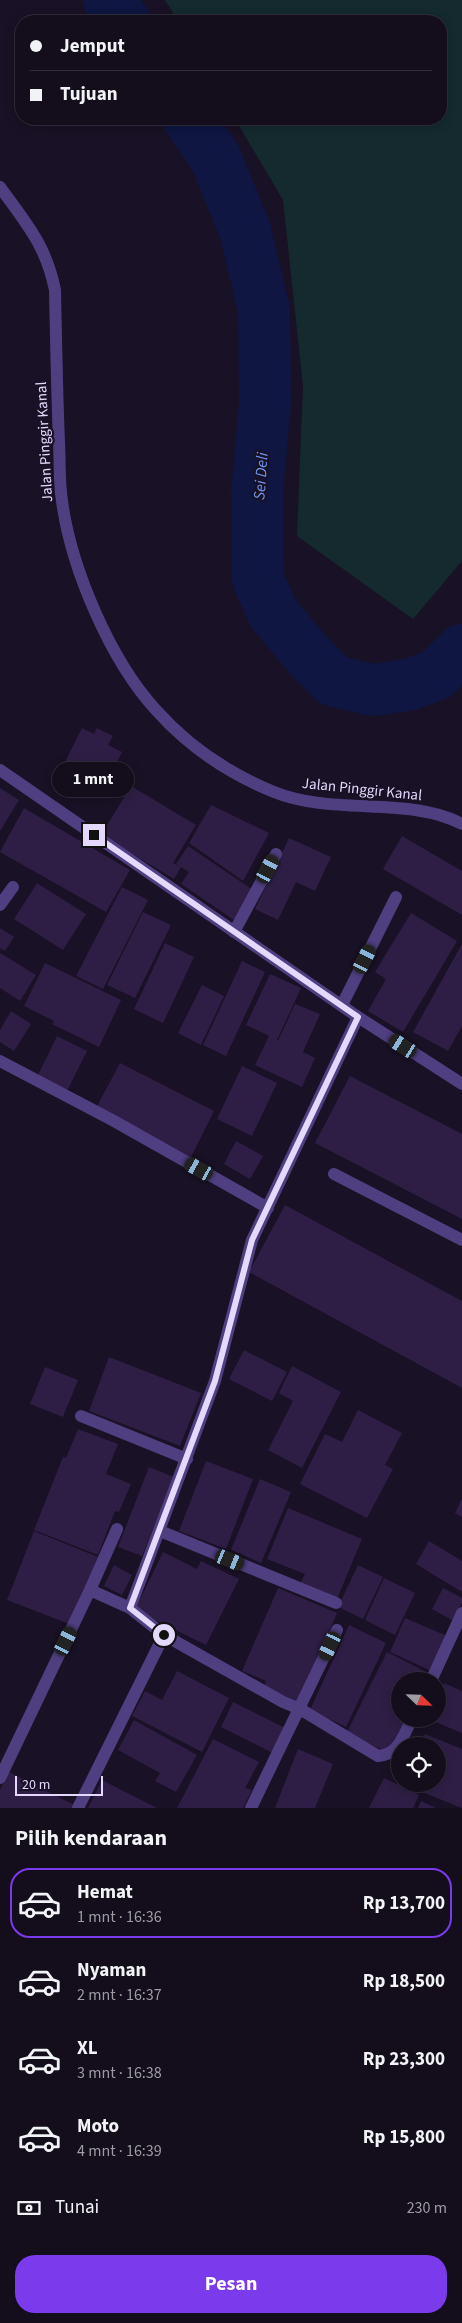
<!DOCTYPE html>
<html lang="id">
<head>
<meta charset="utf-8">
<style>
	body { margin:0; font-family:"Source Sans 3",sans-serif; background:#201b29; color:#f1f3f6; height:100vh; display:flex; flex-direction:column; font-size:19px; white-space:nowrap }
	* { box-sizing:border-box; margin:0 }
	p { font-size:16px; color:#9d9ca3 }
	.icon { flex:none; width:28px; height:28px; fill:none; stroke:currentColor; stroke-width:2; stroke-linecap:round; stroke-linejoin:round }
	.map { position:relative; height:1808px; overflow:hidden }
	.drawer { display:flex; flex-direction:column; background:#130d1c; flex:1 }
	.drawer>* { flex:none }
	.top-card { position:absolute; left:15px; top:15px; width:432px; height:110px; border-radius:20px; box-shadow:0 2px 12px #0003,0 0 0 1px #322d3b; display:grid; align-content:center; height:110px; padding:0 15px; background:#130d1c }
	.needle { width:32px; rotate:113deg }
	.tools { position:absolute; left:391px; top:1672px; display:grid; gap:10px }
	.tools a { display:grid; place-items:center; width:55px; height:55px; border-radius:50%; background:#130d1c; box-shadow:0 2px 12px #0003,0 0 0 1px #322d3b; font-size:25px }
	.scale { position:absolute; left:15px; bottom:12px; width:88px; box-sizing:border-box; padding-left:5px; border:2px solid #e4d8fc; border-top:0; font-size:14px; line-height:18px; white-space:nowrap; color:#e4d8fc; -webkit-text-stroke:4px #191125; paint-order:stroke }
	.end { position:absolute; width:22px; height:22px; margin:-11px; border:6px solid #e4d8fc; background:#111; box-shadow:0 0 0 2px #111 }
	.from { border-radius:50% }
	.bubble { position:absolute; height:35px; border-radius:18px; background:#130d1c; box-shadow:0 2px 12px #0003,0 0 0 1px #322d3b; font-size:16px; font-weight:700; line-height:35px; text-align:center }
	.car { position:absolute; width:15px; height:30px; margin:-15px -8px; border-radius:6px; box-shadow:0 0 4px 1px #0007; background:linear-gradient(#222 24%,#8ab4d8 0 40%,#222 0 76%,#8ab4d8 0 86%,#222 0) }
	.top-card b { display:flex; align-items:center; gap:18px; height:48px; font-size:19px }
	.top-card b+b { border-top:1px solid #322d3b }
	.top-card i { width:12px; height:12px; background:#f1f3f6 }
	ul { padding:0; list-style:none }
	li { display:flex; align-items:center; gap:15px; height:70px; margin:0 10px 8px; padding:0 5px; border:2px solid transparent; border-radius:20px }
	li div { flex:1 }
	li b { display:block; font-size:19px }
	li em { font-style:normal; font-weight:700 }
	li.active { border-color:#7c3aed }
	li>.icon { width:45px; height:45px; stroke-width:1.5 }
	h2 { padding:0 15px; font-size:22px; line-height:60px }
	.pay { display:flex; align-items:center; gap:12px; height:55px; padding:0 15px; font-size:19px }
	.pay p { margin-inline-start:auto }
	.button { display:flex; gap:10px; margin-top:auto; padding:10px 15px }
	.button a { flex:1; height:58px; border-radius:20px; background:#7c3aed; color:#fff; font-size:20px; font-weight:700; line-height:58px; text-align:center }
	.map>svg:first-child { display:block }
	.green { fill:#142a2f }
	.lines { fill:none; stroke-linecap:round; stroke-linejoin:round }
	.river { stroke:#0e1641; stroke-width:52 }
	.building { fill:#2e1e45 }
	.minor { stroke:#4f3f81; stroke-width:12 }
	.route { stroke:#e4d8fc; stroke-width:6 }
	.labels { text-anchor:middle; stroke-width:4.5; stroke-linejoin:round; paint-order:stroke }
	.street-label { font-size:15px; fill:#e4d8fc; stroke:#191125 }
	.water-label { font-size:16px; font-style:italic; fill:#6d99f5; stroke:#191125 }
</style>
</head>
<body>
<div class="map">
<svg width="462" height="1808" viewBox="0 0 462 1808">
	<rect width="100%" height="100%" fill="#191125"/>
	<path class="green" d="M165,0H462V561L413,619L297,536L303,386L283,200L235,119H441V21H178Z"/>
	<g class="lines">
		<path class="river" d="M109,0L124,21
			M189,119L215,157L245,230L264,310L265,404L257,492L258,579L273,613L309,656L334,681L373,690L408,685L436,675L462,650"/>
	</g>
	<path class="building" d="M82,728L94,734L97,728L113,736L108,745L122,752L101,795L59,774Z
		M131,786L196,825L173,863L181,867L174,879L101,835Z
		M0,788L19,800L0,831Z
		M211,805L269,833L243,881L189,843Z
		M24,808L130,870L106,912L0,852Z
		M402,836L462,871V915L383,869Z
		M289,838L331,857L315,891L296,882L278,920L255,909Z
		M188,846L253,890L234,920L181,884L189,872L176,864Z
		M37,883L86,914L63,950L14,919Z
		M122,887L148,900L103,989L76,976Z
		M143,912L171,925L135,998L107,985Z
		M411,913L457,941L403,1032L368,1011L386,979L375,972Z
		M0,928L14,937L5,951L0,948Z
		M165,943L194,957L163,1023L134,1009Z
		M462,944V1026L448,1051L413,1032Z
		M0,953L36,975L20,1001L0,988Z
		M242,961L265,972L226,1056L203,1045Z
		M45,963L121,1000L99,1047L52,1024L54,1021L24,1006Z
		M270,974L301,988L277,1040L278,1041L295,1004L320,1014L303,1052L315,1058L302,1087L255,1065L269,1036L246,1025Z
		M202,985L224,996L201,1045L178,1033Z
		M11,1011L31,1024L14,1051L0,1042V1030Z
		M57,1036L87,1051L67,1091L37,1077Z
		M120,1063L214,1111L190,1159L95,1110Z
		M242,1066L277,1083L252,1136L217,1119Z
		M350,1076L462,1134V1219L315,1143Z
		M236,1141L263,1156L250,1179L224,1164Z
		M285,1205L462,1301V1388L249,1272Z
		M244,1350L287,1372L272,1401L229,1379Z
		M109,1357L201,1393L180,1446L89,1411Z
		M292,1366L341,1392L302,1468L268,1450L293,1401L279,1393Z
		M45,1367L78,1380L63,1417L30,1404Z
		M358,1410L402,1433L385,1465L393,1469L367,1518L300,1484L325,1434L342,1442Z
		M78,1429L118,1444L106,1474L131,1484L119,1512L115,1511L98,1555L34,1530L63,1457L66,1458Z
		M206,1461L253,1479L226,1549L179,1531Z
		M149,1467L174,1477L142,1556L118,1547Z
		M260,1479L291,1492L261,1563L231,1550Z
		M462,1499V1517L455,1513Z
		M288,1508L362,1539L337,1599L300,1584L305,1574L267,1559Z
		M34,1531L98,1557L72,1625L7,1600Z
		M429,1541L462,1561V1592L416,1564Z
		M163,1552L197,1569L201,1561L239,1579L206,1645L135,1610Z
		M114,1565L132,1575L122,1595L104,1586Z
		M358,1565L383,1577L363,1619L338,1607Z
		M384,1578L415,1593L395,1635L365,1620Z
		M278,1588L337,1613L298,1704L263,1689L266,1681L242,1671Z
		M443,1588L462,1598V1603L452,1620L432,1609Z
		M405,1618L447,1636L431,1671L390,1652Z
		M349,1625L386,1643L346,1727L310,1710Z
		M387,1652L428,1673L424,1681H400V1719H405L388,1753L347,1732Z
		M177,1671L229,1698L202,1752L132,1716L145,1691L162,1700Z
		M444,1683L462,1691V1733L428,1719H438V1698Z
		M233,1702L285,1728L273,1753L221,1727Z
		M134,1720L197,1755L176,1792L155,1781L160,1773L118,1750Z
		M425,1734L462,1749V1808L402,1784H438V1746H420Z
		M213,1739L259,1762L245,1788L252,1790L243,1808H177Z
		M298,1749L333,1764L315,1808H275Z
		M9,1772L74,1805L73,1808H0V1790Z
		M384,1778L419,1795L413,1808H369Z
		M102,1780L157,1808H88Z
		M421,1801L436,1808H418Z"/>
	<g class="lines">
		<path class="minor" d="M0,187C26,223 46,245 55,290C56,341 57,392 59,443C60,462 59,482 62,501C71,568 110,660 156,710C188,746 230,774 274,792C333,816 410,796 462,824
			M0,770L358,1017L462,1084
			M0,905L13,887
			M234,932L276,854
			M342,1005L396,897
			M0,1061L114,1121L268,1208
			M334,1174L462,1240
			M81,1416L187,1459
			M160,1531L336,1603
			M90,1590L130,1608L164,1635L283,1702L300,1709L378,1756C399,1755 403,1735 412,1719
			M130,1608L215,1381L252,1240L358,1017
			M431,1681L462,1613
			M0,1778L90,1590L117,1529
			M78,1808L164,1635
			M251,1808L337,1630"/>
	</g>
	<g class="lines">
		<path class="route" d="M94,835L358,1017L252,1240L215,1381L130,1608L164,1635"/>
	</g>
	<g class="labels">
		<g class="street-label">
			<text transform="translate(44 442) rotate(-93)" y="5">Jalan Pinggir Kanal</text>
			<text transform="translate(362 789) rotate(6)" y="5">Jalan Pinggir Kanal</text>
		</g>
		<g class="water-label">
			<text transform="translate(260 476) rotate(-86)" y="6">Sei Deli</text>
		</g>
	</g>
</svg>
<div class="tools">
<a><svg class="needle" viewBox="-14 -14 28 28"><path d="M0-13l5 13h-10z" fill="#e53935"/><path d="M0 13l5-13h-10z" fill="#9d9ca3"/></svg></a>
<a><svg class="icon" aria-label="locate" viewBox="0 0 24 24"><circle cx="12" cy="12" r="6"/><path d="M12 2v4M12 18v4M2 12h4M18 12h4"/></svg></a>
</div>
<div class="scale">20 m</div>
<i class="end from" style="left:164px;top:1635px"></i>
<i class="end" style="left:94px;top:835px"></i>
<div class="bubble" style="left:52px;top:762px;width:82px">1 mnt</div>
<i class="car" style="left:268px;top:869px;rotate:28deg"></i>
<i class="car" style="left:365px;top:959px;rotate:27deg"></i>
<i class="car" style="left:403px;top:1046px;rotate:303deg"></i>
<i class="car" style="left:199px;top:1169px;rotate:299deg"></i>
<i class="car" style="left:230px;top:1560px;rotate:112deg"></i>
<i class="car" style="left:66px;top:1641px;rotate:26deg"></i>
<i class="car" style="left:330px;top:1646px;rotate:205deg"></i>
<div class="top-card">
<b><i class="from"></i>Jemput</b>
<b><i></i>Tujuan</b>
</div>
</div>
<section class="drawer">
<h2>Pilih kendaraan</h2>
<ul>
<li class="active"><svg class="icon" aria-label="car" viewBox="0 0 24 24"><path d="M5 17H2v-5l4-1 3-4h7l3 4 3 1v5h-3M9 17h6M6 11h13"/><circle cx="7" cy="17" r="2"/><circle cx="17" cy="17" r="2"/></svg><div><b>Hemat</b><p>1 mnt · 16:36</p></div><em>Rp 13,700</em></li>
<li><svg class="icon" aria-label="car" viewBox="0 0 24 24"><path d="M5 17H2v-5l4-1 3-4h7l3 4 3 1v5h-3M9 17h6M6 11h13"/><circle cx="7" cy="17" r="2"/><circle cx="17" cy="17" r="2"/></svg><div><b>Nyaman</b><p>2 mnt · 16:37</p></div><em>Rp 18,500</em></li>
<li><svg class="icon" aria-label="car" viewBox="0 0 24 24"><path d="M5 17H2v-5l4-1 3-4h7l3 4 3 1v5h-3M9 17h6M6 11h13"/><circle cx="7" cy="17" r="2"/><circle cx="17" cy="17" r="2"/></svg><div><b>XL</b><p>3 mnt · 16:38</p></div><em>Rp 23,300</em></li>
<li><svg class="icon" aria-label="car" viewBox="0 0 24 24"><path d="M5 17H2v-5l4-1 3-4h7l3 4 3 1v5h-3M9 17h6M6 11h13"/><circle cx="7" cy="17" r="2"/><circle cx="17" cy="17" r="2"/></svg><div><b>Moto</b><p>4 mnt · 16:39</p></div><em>Rp 15,800</em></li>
</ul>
<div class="pay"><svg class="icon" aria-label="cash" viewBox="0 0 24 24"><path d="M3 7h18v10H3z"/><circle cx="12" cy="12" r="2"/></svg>Tunai<p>230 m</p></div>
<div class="button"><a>Pesan</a></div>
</section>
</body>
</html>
